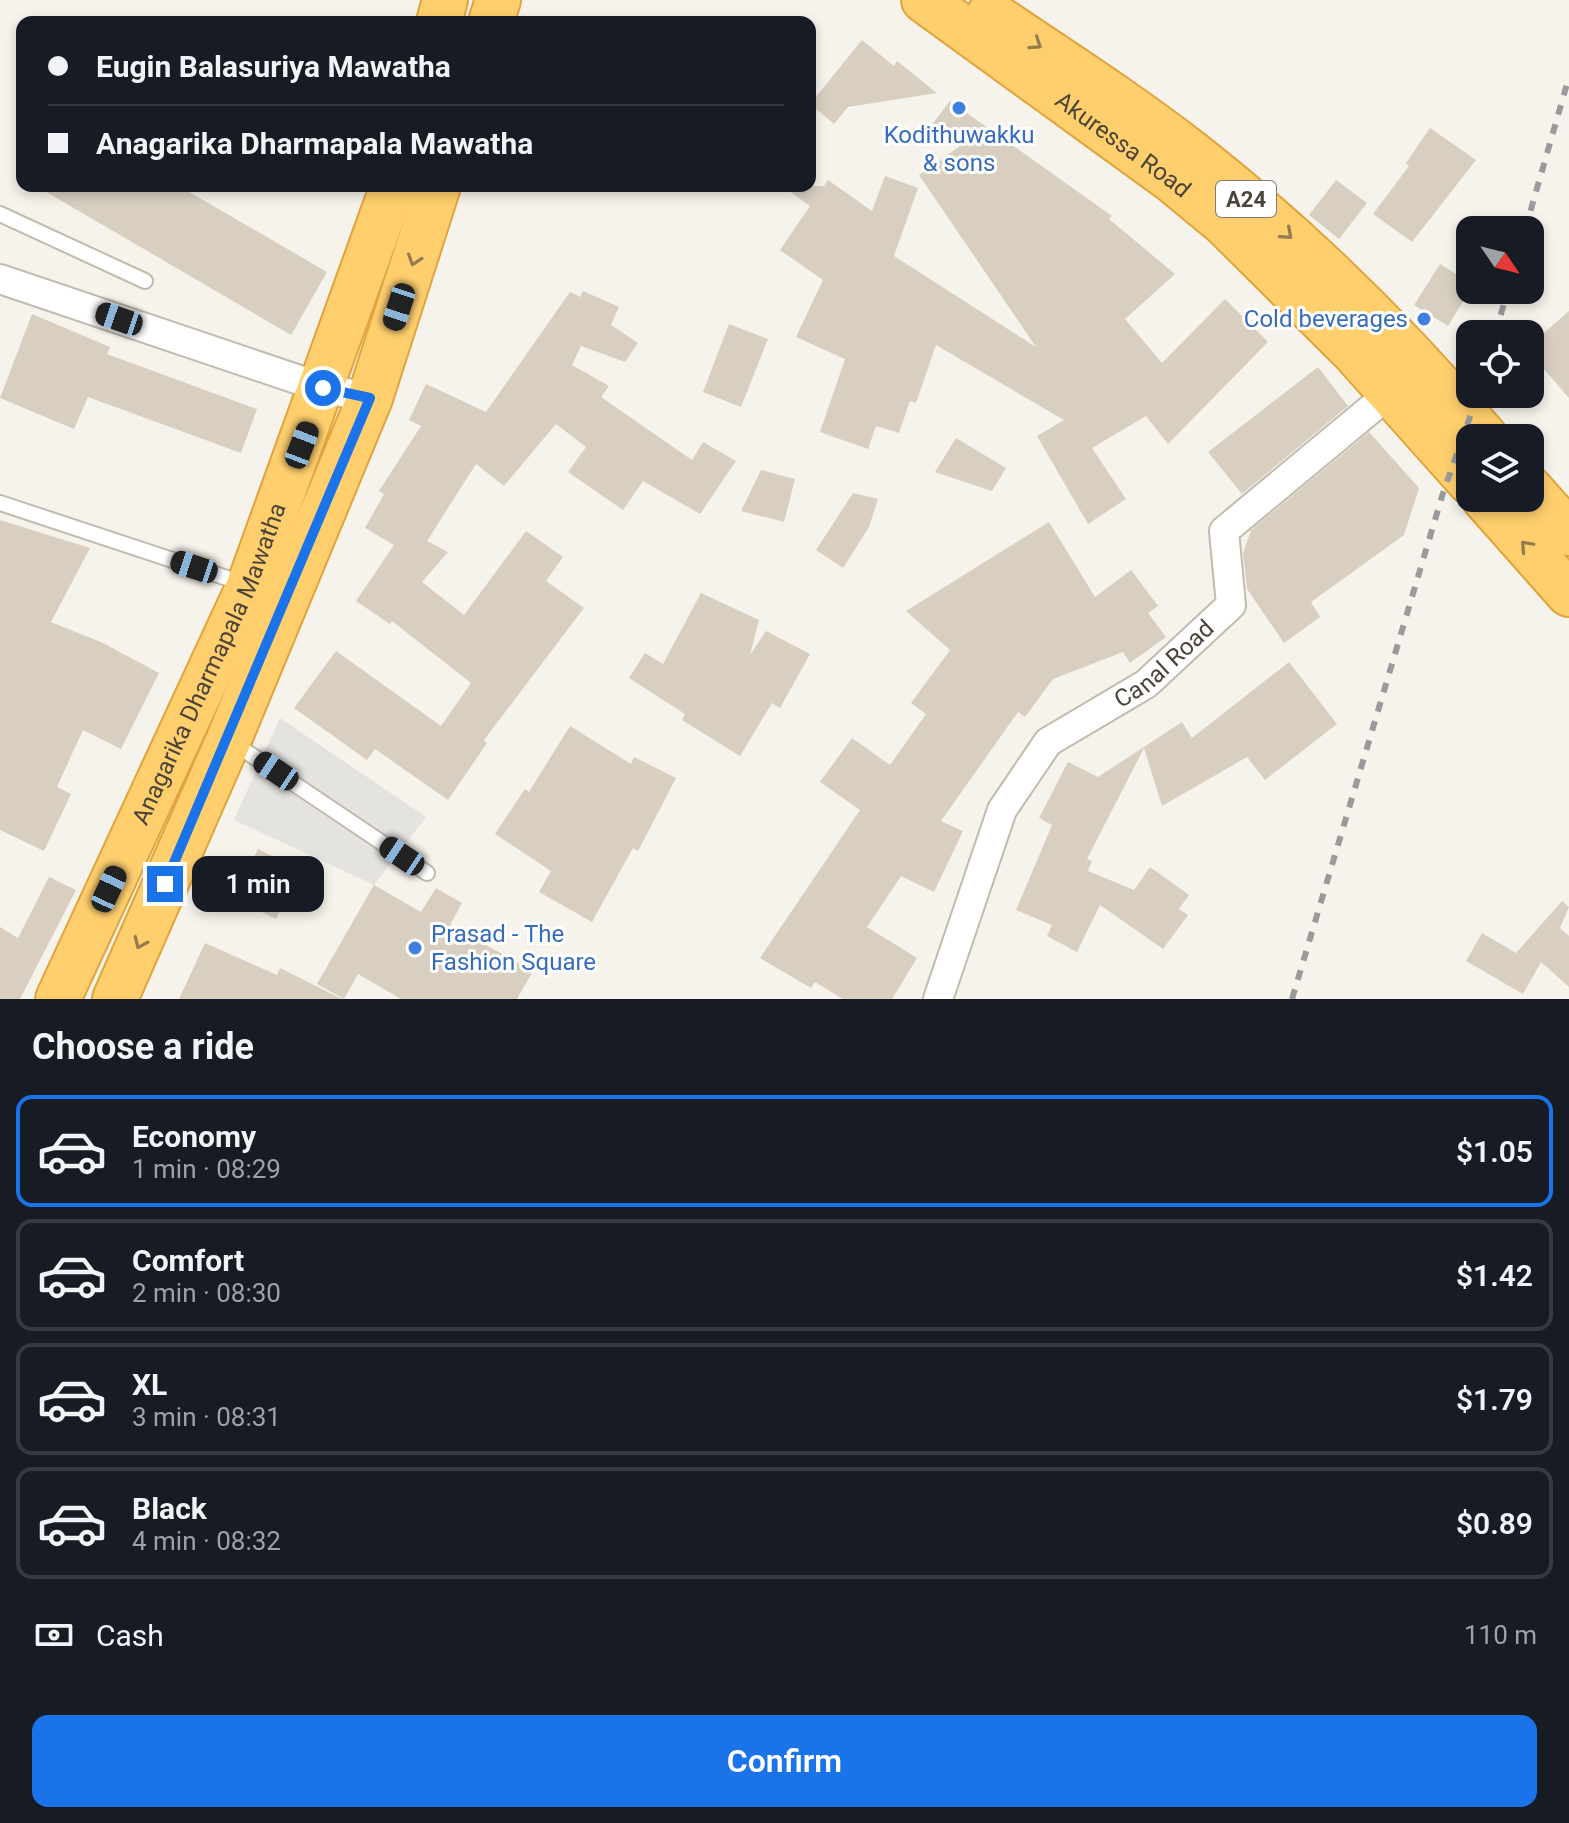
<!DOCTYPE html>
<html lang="en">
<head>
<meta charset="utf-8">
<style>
	body { margin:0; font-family:Roboto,sans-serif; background:#20242c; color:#f1f3f6; height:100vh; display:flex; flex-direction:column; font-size:30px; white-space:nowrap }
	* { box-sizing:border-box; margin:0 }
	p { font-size:26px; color:#9ea1a6 }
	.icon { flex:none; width:44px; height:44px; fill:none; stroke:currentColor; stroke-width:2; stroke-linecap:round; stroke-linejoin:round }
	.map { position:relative; height:999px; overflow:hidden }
	.details { display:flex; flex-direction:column; background:#171b24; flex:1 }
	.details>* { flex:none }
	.top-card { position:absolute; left:16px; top:16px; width:800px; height:176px; border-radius:16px; box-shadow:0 4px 12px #0003; display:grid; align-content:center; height:176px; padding:0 32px; background:#171b24 }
	.needle { width:52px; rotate:125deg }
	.fabs { position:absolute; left:1456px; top:216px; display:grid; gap:16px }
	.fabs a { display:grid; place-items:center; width:88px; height:88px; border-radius:16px; background:#171b24; box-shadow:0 4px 12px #0003; font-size:40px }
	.end { position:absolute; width:36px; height:36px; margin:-18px; border:10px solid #1a73e8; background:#fff; box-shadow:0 0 0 4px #fff }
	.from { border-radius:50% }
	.bubble { position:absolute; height:56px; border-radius:16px; background:#171b24; box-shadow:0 4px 12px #0003; font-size:26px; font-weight:600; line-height:56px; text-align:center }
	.car { position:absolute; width:24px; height:48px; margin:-24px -12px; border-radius:10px; box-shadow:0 0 6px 2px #0007; background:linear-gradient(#222 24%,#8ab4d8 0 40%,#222 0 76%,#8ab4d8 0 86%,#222 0) }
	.top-card b { display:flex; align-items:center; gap:28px; height:76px; font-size:30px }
	.top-card b+b { border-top:2px solid #363941 }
	.top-card i { width:20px; height:20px; background:#f1f3f6 }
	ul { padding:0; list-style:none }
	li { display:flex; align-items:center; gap:24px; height:112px; margin:0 16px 12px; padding:0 16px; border:4px solid #363941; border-radius:16px }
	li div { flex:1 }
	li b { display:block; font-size:30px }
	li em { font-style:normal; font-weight:600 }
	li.active { border-color:#1a73e8 }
	li>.icon { width:72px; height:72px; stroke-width:1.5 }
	h2 { padding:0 32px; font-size:36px; line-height:96px }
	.pay { display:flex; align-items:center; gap:20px; height:88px; padding:0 32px; font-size:30px }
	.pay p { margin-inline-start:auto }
	.primary-button { display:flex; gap:16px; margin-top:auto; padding:16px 32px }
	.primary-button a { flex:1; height:92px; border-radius:16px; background:#1a73e8; color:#fff; font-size:32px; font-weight:600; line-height:92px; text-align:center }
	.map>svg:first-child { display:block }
	.parking { fill:#e5e3e0 }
	.building { fill:#d8cfc1 }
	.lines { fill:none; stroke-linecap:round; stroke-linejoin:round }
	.lane-casing { stroke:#c2bbae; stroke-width:18 }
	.street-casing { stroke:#c2bbae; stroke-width:32 }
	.highway-casing { stroke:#e0a43c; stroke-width:48 }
	.lane { stroke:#fff; stroke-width:14 }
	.street { stroke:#fff; stroke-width:28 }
	.highway { stroke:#ffcf6e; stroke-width:44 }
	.rail { stroke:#9a9a9a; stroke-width:6; stroke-dasharray:10 10; stroke-linecap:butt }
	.oneway { stroke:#937c4e }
	.route { stroke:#1a73e8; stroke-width:10 }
	.shop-dot { fill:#3f7fe0; stroke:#fff; stroke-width:3 }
	.labels { text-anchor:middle; stroke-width:6; stroke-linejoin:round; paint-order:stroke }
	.shield { fill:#fff; stroke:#817c74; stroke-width:2 }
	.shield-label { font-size:22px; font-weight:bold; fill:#4b4439 }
	.shop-label { font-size:24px; fill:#366cbe; stroke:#fff }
	.street-label { font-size:24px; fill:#4b4439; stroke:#fff }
</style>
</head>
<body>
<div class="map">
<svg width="1569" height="999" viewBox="0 0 1569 999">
	<rect width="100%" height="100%" fill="#f6f3ec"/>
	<path class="parking" d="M280,718L426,817L374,885L234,820Z"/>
	<path class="building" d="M862,40L894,66L897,61L937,93L848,107L834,124L810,104Z
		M950,101L1112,216L1109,219L1175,274L1125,319L1162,363L1225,299L1268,342L1168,444L1146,416L1092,448L1126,499L1088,524L1037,436L1064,420L936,345L916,403L910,401L899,433L876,426L868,449L820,432L845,359L796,337L823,280L780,250L810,206L782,186H824L828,180L872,211L885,176L918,188L894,256L1036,347L919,175L959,147L931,126Z
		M1430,128L1476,160L1412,242L1373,214L1409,166L1406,163Z
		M1336,180L1367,203L1339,239L1309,215Z
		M36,186H179L327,272L291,335Z
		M1440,264L1470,283V290L1448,326L1414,305Z
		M583,291L619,307L611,325L638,343L625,362L581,346L572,365L609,386L601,397L692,460L703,442L736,461L700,514L643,481L623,510L568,472L586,447L556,424L504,486L476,464L427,541L448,552L422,582L464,615L526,531L563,557L546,581L584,608L484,740L487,743L448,800L375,749L367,760L294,708L336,651L441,726L471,683L392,621L390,624L356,601L394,545L365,528L384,494L379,491L421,426L409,420L426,384L486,412L570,292L580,297Z
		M1569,311V398L1530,353V345Z
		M32,314L110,347L107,354L257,409L241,453L88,397L74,429L0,398Z
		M729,324L768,339L741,407L703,392Z
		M1318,367L1348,406L1242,494L1208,452Z
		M1369,432L1419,488L1404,535L1311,602L1320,617L1284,643L1247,589L1243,553L1251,530Z
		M956,438L1006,468L992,491L935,472Z
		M761,470L795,479L784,522L741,511Z
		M853,493L878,499L869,527L843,568L816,550Z
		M0,520L90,548L51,622L103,643L159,673L121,749L83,730L57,787L71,794L44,851L0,830Z
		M1049,522L1095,597L1131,570L1158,606L1148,613L1166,637L1130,663L1123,652L1053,679L1025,717L1018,712L941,821L963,831L934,892L901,876L867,927L917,958L892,999H843L815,982L811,988L760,958L860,810L820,782L852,738L890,765L926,714L911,703L950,650L906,611Z
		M701,593L759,620L750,655L766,631L810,654L780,708L772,703L740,756L682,720L685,714L629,678L645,653L663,664Z
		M1289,662L1337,724L1265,780L1247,757L1162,806L1144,748L1087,859L1092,861L1088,871L1134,890L1150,867L1189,895L1179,909L1188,915L1163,949L1100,905L1077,952L1047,936L1052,925L1016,910L1052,825L1039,818L1068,762L1098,777L1182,722L1192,738Z
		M570,726L631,764L634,757L676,778L638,851L633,848L592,922L539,892L551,871L495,834L525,789L529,792Z
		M258,849L301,870L276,919L234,898Z
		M49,877L76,890L20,999H0V927L18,938Z
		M374,885L421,912L436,888L462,903L450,925L533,971L517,999H401L358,974L344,999L317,984Z
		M1562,901L1569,907L1560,928L1569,936V987L1541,962L1523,994L1466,961L1482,933L1516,953Z
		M205,943L277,975L280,968L342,999H179Z"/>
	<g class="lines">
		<g class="lane-casing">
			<path id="lane" d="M0,214L145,281
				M0,503L245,584
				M232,742L427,873"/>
		</g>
		<g class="street-casing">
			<g id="street">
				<path d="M0,279L323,388L370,398"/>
				<path id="s1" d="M938,999L1002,810L1048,742L1146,684L1231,605L1224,531L1401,384"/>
			</g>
		</g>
		<g class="highway-casing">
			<g id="highway">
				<path id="s2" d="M924,0L1172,180L1224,223L1354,352L1470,482"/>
				<path d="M990,13C1058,59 1129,104 1194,155C1301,239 1398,335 1486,438"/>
				<path d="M439,22L445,0"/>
				<path d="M491,22L498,0"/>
				<path d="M1530,489L1569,533"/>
				<path d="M1484,498L1569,594"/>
				<path id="s3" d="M58,999L249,586L393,186"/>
				<path d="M115,999L229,739L370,398L438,186"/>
			</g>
		</g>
		<use href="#lane" class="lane"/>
		<use href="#street" class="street"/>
		<use href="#highway" class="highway"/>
		<path class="rail" d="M1525,230L1569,77
			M1495,334L1508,290
			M1292,999L1443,493L1478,394"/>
	</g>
	<defs><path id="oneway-chevron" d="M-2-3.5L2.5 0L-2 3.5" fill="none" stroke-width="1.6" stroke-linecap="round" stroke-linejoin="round" transform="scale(2)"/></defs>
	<g class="oneway">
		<use href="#oneway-chevron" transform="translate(1036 44) rotate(34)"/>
		<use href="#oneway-chevron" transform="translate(1287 234) rotate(41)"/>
		<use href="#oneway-chevron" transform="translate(414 260) rotate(108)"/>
		<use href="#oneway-chevron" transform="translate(1526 546) rotate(-132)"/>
		<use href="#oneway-chevron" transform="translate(140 943) rotate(114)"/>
	</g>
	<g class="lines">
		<path class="route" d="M165,884L370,398L323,388"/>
	</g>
	<g class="shop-dot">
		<circle cx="959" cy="108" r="8"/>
		<circle cx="1424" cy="319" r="8"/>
		<circle cx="415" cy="948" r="8"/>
	</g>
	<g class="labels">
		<rect class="shield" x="1216" y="181" width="60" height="36" rx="6"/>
		<g class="shield-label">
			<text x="1246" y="207">A24</text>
		</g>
		<g class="shop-label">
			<text x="959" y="143">Kodithuwakku<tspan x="959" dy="28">&amp; sons</tspan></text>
			<text x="1408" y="327" text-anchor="end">Cold beverages</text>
			<text x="431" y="942" text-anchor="start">Prasad - The<tspan x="431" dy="28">Fashion Square</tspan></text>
		</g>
		<g class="street-label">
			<text dy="8" stroke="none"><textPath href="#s2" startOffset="246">Akuressa Road</textPath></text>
			<text dy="8" stroke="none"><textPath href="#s1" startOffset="422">Canal Road</textPath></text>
			<text dy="8" stroke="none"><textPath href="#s3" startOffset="368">Anagarika Dharmapala Mawatha</textPath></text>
		</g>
	</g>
</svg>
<div class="fabs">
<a><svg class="needle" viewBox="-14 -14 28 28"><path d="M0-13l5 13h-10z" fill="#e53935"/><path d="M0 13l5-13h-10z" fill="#9ea1a6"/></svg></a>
<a><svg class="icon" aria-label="locate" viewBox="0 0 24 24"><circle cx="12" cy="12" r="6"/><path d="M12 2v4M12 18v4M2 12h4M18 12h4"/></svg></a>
<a><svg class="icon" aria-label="layers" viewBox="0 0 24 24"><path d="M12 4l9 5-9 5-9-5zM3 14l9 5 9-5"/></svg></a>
</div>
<i class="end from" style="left:323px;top:388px"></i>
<i class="end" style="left:165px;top:884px"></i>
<div class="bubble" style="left:192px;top:856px;width:132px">1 min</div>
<i class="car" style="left:399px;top:307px;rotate:198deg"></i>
<i class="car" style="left:119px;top:319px;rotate:289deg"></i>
<i class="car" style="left:302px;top:445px;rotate:21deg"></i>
<i class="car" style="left:194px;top:567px;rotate:288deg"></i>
<i class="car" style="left:276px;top:771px;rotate:304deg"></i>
<i class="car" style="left:402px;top:856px;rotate:304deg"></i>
<i class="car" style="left:109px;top:889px;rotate:25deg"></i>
<div class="top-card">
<b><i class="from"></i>Eugin Balasuriya Mawatha</b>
<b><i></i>Anagarika Dharmapala Mawatha</b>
</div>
</div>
<section class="details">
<h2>Choose a ride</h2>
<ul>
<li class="active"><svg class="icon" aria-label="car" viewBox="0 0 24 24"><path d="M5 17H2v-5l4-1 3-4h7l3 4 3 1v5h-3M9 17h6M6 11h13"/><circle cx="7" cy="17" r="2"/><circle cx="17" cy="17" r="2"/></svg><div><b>Economy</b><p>1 min · 08:29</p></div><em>$1.05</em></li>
<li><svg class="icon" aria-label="car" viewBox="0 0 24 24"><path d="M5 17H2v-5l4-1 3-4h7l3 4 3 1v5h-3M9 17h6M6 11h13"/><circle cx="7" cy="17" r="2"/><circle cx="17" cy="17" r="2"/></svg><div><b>Comfort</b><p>2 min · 08:30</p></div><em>$1.42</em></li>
<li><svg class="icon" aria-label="car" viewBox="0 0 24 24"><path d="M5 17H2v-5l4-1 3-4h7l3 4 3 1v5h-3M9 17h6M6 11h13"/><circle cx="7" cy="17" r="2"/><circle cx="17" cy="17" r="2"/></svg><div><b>XL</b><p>3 min · 08:31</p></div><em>$1.79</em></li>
<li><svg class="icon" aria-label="car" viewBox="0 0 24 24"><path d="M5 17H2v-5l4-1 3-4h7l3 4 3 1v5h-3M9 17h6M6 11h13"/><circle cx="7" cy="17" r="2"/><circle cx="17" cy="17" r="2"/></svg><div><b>Black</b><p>4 min · 08:32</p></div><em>$0.89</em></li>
</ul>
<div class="pay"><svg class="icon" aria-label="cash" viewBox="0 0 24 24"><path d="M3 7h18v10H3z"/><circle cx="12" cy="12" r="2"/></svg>Cash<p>110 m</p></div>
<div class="primary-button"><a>Confirm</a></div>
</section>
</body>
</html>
